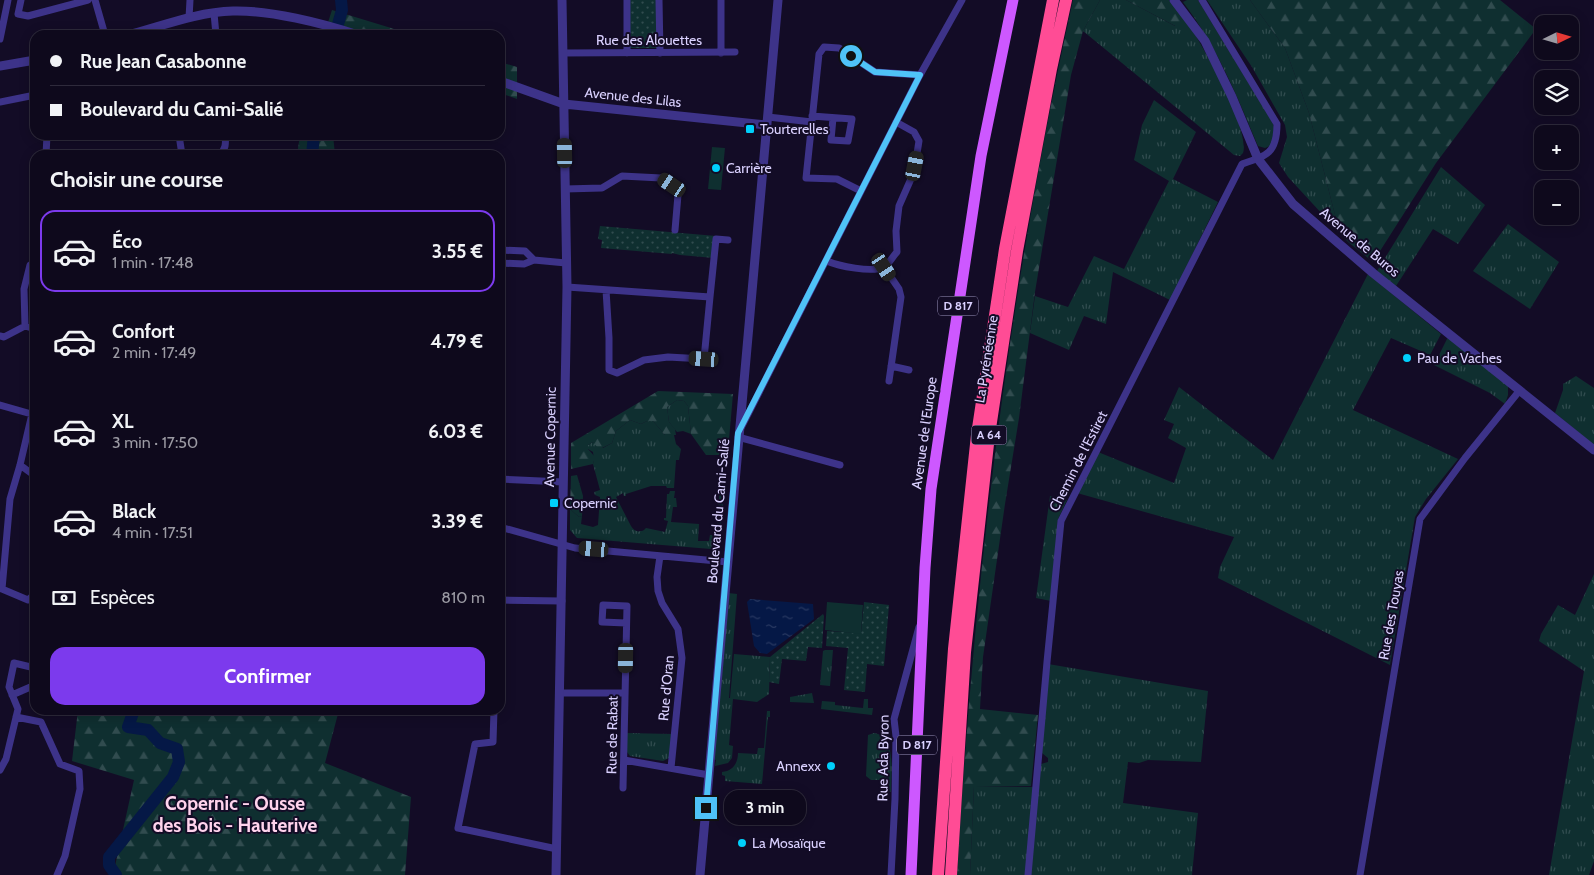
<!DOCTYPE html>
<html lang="fr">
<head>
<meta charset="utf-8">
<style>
	body { margin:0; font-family:Cabin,sans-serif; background:#1c1729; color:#f1f3f6; height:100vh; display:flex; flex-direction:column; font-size:19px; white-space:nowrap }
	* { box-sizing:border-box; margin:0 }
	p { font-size:16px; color:#9b9aa3 }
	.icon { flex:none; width:28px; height:28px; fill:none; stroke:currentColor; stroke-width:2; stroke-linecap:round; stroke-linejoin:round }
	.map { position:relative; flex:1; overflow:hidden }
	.details { position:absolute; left:30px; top:150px; width:475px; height:565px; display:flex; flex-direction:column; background:#0e091c; border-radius:15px; box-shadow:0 2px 12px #0003,0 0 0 1px #2e2a3b }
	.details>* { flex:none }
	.guide { position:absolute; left:30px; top:30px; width:475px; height:110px; border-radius:15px; box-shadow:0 2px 12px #0003,0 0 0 1px #2e2a3b; display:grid; align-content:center; height:110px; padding:0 20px; background:#0e091c }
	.needle { width:32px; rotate:85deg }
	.tools { position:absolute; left:1534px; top:15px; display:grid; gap:10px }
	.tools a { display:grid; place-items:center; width:45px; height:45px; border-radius:10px; background:#0e091c; box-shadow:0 2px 12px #0003,0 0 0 1px #2e2a3b; font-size:25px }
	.end { position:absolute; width:22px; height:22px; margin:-11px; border:6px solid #4fc3f7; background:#111; box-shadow:0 0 0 2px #111 }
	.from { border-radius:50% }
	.bubble { position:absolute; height:35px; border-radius:15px; background:#0e091c; box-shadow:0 2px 12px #0003,0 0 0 1px #2e2a3b; font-size:16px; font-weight:800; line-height:35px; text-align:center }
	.car { position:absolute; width:15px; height:30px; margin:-15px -8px; border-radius:6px; box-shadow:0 0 4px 1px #0007; background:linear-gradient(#222 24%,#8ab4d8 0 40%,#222 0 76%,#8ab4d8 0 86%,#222 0) }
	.guide b { display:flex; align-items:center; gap:18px; height:48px; font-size:19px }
	.guide b+b { border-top:1px solid #2e2a3b }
	.guide i { width:12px; height:12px; background:#f1f3f6 }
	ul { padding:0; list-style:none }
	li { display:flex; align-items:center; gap:15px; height:82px; margin:0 10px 8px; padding:0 10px; border:2px solid transparent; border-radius:15px }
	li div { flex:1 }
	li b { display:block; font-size:19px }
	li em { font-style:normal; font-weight:800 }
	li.current { border-color:#7c3aed }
	li>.icon { width:45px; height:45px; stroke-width:1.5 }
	h2 { padding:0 20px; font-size:22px; line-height:60px }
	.pay { display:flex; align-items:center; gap:12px; height:55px; padding:0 20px; font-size:19px }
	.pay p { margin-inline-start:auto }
	.action { display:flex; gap:10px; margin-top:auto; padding:10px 20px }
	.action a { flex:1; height:58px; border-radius:15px; background:#7c3aed; color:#fff; font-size:20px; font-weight:800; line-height:58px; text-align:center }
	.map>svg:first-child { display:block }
	.grass { fill:url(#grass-tufts) }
	.forest { fill:url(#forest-firs) }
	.park { fill:url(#park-dots) }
	.garden { fill:#0f2f30 }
	.water { fill:url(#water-ripples) }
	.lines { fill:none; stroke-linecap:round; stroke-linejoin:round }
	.river { stroke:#051846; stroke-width:12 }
	.minor { stroke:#3d3389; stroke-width:7 }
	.tertiary { stroke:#3d3389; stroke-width:9 }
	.primary { stroke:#cd58ff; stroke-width:11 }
	.motorway { stroke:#ff4c95; stroke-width:12 }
	.route { stroke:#4fc3f7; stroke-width:6 }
	.poi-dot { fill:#00d0fc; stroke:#130c26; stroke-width:2 }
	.labels { text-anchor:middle; stroke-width:4; stroke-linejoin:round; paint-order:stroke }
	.shield { fill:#130c26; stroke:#9e96be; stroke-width:1 }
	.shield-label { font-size:12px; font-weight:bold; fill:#dad1ff }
	.street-label { font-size:14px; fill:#dad1ff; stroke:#130c26 }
	.poi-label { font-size:14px; fill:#dad1ff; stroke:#130c26; text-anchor:start }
	.district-label { font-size:19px; font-weight:bold; fill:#ffd3ec; stroke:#130c26 }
</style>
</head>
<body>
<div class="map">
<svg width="1594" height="875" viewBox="0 0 1594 875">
	<defs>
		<pattern id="grass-tufts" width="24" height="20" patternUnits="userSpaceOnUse" patternTransform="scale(1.25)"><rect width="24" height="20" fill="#0f2f30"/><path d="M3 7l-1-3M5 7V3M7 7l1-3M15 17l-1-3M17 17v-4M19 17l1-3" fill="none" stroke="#314c4f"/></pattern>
		<pattern id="forest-firs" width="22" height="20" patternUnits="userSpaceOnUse" patternTransform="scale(1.25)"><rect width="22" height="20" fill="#0f2f30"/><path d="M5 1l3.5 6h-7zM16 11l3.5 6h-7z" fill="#314c4f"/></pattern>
		<pattern id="park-dots" width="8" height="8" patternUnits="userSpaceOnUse" patternTransform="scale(1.25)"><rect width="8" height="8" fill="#0f2f30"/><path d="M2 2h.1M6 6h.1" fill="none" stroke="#314c4f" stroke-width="1.8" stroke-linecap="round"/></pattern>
		<pattern id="water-ripples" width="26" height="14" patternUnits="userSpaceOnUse" patternTransform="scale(1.25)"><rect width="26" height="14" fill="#051846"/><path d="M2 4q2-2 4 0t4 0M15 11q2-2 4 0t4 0" fill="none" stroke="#293962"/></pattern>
	</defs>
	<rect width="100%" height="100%" fill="#130c26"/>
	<path class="grass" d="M1100,0H1126L1175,26L1189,25C1203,46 1251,131 1243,153L1240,156L1234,155L1083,31Z
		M1187,0H1198L1271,120C1277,130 1274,136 1270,146L1265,148L1258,146C1236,94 1218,48 1183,2Z
		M1207,0H1250L1285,48L1309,113L1335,215L1348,242L1288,177L1279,163L1287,137L1285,125L1252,67Z
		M1154,100L1196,132L1173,179L1218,202L1170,300L1113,272L1106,324L1084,316L1069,350L1030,333L1035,296L1068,307L1094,256L1124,269L1169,181L1134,160L1142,125Z
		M1441,167L1485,205L1458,244L1433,229L1396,286L1377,271Z
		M1508,224L1559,262L1530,309L1473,271Z
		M1368,274L1441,334L1430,355L1391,338L1353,410L1458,459L1426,499L1415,517L1390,665L1218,578L1220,567L1234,537L1077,493L1098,452L1174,483L1186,448L1168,438L1174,424L1164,420L1179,387L1273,460Z
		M1448,337L1508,385V395L1505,404L1490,393L1434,365Z
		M1576,376L1594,388V445L1555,413L1563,390V384Z
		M677,400L684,401L688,406L691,434L683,431L677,432L669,422L667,407Z
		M630,420L641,424L647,421H653L665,435H674L676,444L681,449L679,460H676L674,488H667L666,486H651L626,494V496H624L623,493L616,497L631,526C634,531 638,533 644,530L646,528L665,532L668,521L664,520V518H666L667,494H669L670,491H675L674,498H676L677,507H673L671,522L699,524L698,541H709L710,535H716L721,473H726L719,542L711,549L577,538L570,530V509L579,517L582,516L581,524L593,527L598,525L600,497L595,495L594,492L600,490L593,464L594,460L593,452L588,449V445L593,442L603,448L612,443L616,431Z
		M1050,496L1067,500L1058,519L1051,601L1036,598Z
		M1594,574V861L1589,875H1549L1584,671L1539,641L1541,634L1558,605L1575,615Z
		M728,593L737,594L729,698H730L734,654L770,657L769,694L757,702L733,699L729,745L733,746L732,758L728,763L715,766L716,760L713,759Z
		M825,650H833L830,686L820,685L823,651Z
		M1048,664L1208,691L1201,762L1148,760L1139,763L1128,762L1123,803L1198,813L1192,875H970L974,786L1038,787L1041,764L1048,762V758L1042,753Z
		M812,693L814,703L790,702V697Z
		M864,699H868V708H873L872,715L821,709L822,701L835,702V705L863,708Z
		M767,711H770V717H768L762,784L725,781V776L722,775V772C733,771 738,763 738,753L757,754L758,748H764Z
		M627,733L672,734L669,758L663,761L630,756L627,752Z
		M874,733C897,736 891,775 891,792L888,790L887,780H871L866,776L868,735Z"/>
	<path class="forest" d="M1073,0H1100L1083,31L1071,75L1035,292L1019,418L1005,504L983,657L980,709L1038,715L1031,786H974L970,875H957C974,581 1009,288 1073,0Z
		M1126,0H1169L1189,25L1181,29Z
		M1250,0H1500L1536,29L1436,163L1373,262L1348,242L1335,215L1309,113L1285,48Z
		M332,10L414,35H324Z
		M500,62L517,67V99L500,93Z
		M300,135H333L335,155H297Z
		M658,391L733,394L728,451L722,455H706L691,434L688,406L684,401L677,400L667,407L669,422L675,429L676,435H665L653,421H647L641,424L630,420L616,431L612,443L602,448L597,447L593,442L588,445V449L595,457L593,464L571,469V443Z
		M577,475L583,496L582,516L579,517L570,509L571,476Z
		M78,710H339L325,763L411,797L405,875H113L134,780L72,761Z"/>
	<path class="park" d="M627,0H659V48H627Z
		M600,226L716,236L714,258L680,255L672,253V254L601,248L602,240L598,239Z
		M864,602L889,605L884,666L867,664L865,692L844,690L848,648L826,646L827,631L861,633Z
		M823,614L824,616L822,648L808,647L806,661L782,659L779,684L769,682L770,657Z"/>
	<path class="garden" d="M712,147L725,148L721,190L708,189Z
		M827,602L863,605L861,634L825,630Z"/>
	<path class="water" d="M750,599L813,604L814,619L767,654L760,653L754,646L747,602Z"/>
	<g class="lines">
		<path class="river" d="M335,35L342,10L341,0
			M312,155L314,135
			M116,875L109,865V857L173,777L179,762L177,749L160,743L148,730L128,727L134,710"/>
		<path class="minor" d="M21,0L18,14L28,16L88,0
			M95,0L105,35
			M627,0V53
			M659,0L660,53
			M721,0V53
			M214,13L216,35
			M189,18L190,0
			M0,39L8,0
			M563,53L735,52
			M0,102L35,95
			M812,116L852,119L848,141L831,140L833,118
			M768,117L812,122
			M179,135L182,155
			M46,155L47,135
			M219,155C226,150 226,143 225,135
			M565,189L602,188L622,176L661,178L672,185L678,195L675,230
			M861,191L837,179L806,178L819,54L824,47L839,48L875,72L920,75
			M500,250L525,251L534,260
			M827,261C838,266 872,273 884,267C889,264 893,256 897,252L896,231L899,206L914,172L919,141L914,132L896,122
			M35,263L30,265L24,289L25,326L35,329
			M500,263L524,264L534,260L566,263
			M884,267L899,289L901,297L889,381
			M567,287L710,297L716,239L728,240
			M606,290L609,338V370L617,373L644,360L668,357L704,359L710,297
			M0,336L4,337L25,326
			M891,366L909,370
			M0,405L35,415
			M32,414L20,465L10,499L2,589L28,600L35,594
			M741,428L920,75L962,0
			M738,437L840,465
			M20,465L35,476
			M500,479L563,482
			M500,527L575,548L728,562
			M660,556L657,577L658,591L662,603L678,629L682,658L671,768
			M500,600L562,601
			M559,693H625
			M12,695L35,685
			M494,710L493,742L475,744L458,828L557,849
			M16,717L41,722L60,764L79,771L80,789L65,856L57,875
			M624,760L709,775
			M0,770L6,759L18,709L9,687L14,663L35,668
			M623,788L627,606L603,605L602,622L626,623
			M891,875L895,799L896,736L894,719L919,627
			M1028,875L1047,662L1061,521L1242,164C1267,156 1277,153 1277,124L1202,0
			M1360,875L1420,519L1465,458L1520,390"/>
		<path class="tertiary" d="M1174,0L1205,41L1232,97L1258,159L1293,204L1373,273L1594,450
			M128,35C162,26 197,12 233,11C270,10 322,23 358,35
			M0,66L35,60
			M500,81L564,104L767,125
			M556,875L567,287L562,0
			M700,875L778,0"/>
		<path class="primary" d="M911,875L925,568L931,489L981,156L1013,0"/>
		<path class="motorway" d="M938,875L954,649L977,435L1005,249L1053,0
			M951,875L965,652L989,435L1017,251L1051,69L1066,0"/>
	</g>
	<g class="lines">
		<path class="route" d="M706,808L738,433L920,75L875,72L851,56"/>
	</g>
	<g class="poi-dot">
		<rect x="745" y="124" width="10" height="10" rx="2.5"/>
		<circle cx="716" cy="168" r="5"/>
		<circle cx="1407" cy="358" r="5"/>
		<rect x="549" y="498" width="10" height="10" rx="2.5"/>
		<circle cx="831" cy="766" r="5"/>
		<circle cx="742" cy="843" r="5"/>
	</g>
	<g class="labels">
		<g class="shield">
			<rect x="938" y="296.5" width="40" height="19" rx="4"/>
			<rect x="971.5" y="425.5" width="35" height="19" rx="4"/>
			<rect x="897" y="735.5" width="40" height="19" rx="4"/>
		</g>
		<g class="shield-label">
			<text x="958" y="310">D 817</text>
			<text x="989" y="439">A 64</text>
			<text x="917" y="749">D 817</text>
		</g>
		<g class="street-label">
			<text x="649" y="45">Rue des Alouettes</text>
			<text transform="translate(633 97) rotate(6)" y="5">Avenue des Lilas</text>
			<text transform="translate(1360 242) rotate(40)" y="5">Avenue de Buros</text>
			<text transform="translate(986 359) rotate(-81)" y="5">La Pyrénéenne</text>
			<text transform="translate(924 433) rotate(-82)" y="5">Avenue de l'Europe</text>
			<text transform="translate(550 437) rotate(-89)" y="5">Avenue Copernic</text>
			<text transform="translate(1078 461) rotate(-63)" y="5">Chemin de l'Estiret</text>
			<text transform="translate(718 511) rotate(-85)" y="5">Boulevard du Cami-Salié</text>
			<text transform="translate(1391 615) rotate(-80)" y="5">Rue des Touyas</text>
			<text transform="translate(666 688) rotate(-85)" y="5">Rue d'Oran</text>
			<text transform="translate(612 735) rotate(-89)" y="5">Rue de Rabat</text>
			<text transform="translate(883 758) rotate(-89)" y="5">Rue Ada Byron</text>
		</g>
		<g class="poi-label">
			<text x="760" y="134">Tourterelles</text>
			<text x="726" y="173">Carrière</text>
			<text x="1417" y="363">Pau de Vaches</text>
			<text x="564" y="508">Copernic</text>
			<text x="821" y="771" text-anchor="end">Annexx</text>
			<text x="752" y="848">La Mosaïque</text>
		</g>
		<g class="district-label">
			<text x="235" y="810">Copernic - Ousse<tspan x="235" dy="22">des Bois - Hauterive</tspan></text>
		</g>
	</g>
</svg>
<div class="tools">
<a><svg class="needle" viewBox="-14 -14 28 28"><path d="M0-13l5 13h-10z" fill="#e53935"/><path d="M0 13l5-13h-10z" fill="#9b9aa3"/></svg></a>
<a><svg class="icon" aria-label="layers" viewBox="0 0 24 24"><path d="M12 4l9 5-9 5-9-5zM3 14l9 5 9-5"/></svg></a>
<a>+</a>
<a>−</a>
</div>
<i class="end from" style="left:851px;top:56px"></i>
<i class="end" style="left:706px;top:808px"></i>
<div class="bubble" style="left:724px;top:790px;width:82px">3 min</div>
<i class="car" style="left:565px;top:153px;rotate:359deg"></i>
<i class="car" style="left:915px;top:166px;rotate:11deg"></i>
<i class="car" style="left:672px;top:185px;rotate:304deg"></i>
<i class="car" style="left:884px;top:267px;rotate:146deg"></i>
<i class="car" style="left:704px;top:359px;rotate:274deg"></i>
<i class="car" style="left:594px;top:549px;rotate:275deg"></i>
<i class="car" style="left:626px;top:658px;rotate:181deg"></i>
<div class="guide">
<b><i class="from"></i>Rue Jean Casabonne</b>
<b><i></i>Boulevard du Cami-Salié</b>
</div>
<section class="details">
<h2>Choisir une course</h2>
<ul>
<li class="current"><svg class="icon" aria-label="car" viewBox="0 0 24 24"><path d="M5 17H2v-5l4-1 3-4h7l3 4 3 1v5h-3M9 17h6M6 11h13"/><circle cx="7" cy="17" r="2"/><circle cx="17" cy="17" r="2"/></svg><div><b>Éco</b><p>1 min · 17:48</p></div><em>3.55 €</em></li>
<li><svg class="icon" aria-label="car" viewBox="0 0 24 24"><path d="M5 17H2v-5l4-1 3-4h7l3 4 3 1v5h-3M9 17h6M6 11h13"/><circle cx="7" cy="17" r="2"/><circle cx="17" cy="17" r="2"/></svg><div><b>Confort</b><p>2 min · 17:49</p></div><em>4.79 €</em></li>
<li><svg class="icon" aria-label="car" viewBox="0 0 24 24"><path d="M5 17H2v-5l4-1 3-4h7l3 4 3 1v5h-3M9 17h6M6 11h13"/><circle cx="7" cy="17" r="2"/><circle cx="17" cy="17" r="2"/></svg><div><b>XL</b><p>3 min · 17:50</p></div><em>6.03 €</em></li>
<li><svg class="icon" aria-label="car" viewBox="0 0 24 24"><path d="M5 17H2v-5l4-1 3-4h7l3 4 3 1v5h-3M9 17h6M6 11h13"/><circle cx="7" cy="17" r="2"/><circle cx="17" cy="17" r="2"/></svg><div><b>Black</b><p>4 min · 17:51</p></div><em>3.39 €</em></li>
</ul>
<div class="pay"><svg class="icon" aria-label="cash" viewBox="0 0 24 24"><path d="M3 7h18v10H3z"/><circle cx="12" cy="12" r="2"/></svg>Espèces<p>810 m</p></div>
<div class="action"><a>Confirmer</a></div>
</section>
</div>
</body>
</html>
